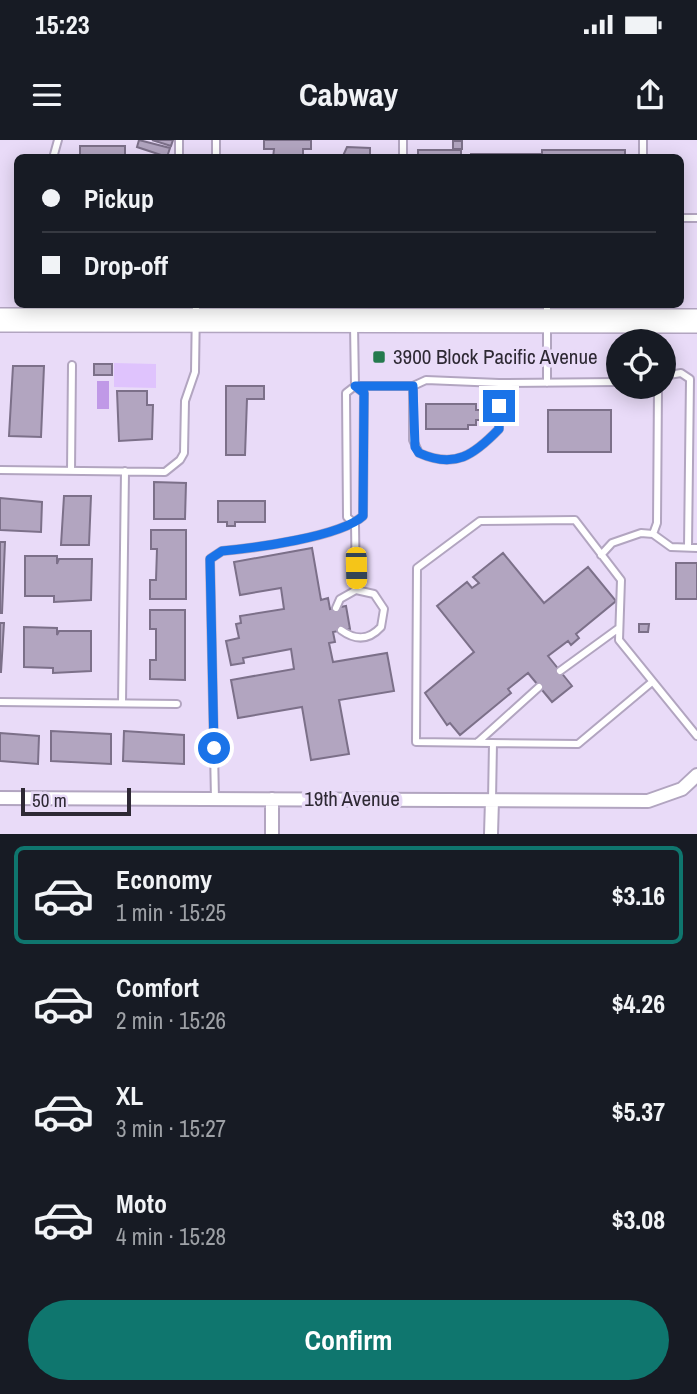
<!DOCTYPE html>
<html lang="en">
<head>
<meta charset="utf-8">
<style>
	body { margin:0; font-family:"Archivo Narrow",sans-serif; background:#242831; color:#f1f3f6; height:100vh; display:flex; flex-direction:column; font-size:26px; white-space:nowrap }
	* { box-sizing:border-box; margin:0 }
	p { font-size:23px; color:#9ea1a6 }
	.icon { flex:none; width:38px; height:38px; fill:none; stroke:currentColor; stroke-width:2; stroke-linecap:round; stroke-linejoin:round }
	.map { position:relative; height:694px; overflow:hidden }
	.sheet { display:flex; flex-direction:column; background:#171b24; flex:1 }
	.sheet>* { flex:none }
	.banner { position:absolute; left:14px; top:14px; width:670px; height:154px; border-radius:10px; box-shadow:0 4px 18px #0003; display:grid; align-content:center; height:154px; padding:0 28px; background:#171b24 }
	.fabs { position:absolute; left:606px; top:189px; display:grid; gap:14px }
	.fabs a { display:grid; place-items:center; width:70px; height:70px; border-radius:50%; background:#171b24; box-shadow:0 4px 18px #0003; font-size:35px }
	.scale { position:absolute; left:21px; bottom:18px; width:110px; box-sizing:border-box; padding-left:7px; border:4px solid #2e2934; border-top:0; font-size:19px; line-height:24px; white-space:nowrap; color:#2e2934; -webkit-text-stroke:5px #e9dbf8; paint-order:stroke }
	.end { position:absolute; width:32px; height:32px; margin:-16px; border:9px solid #1a73e8; background:#fff; box-shadow:0 0 0 4px #fff }
	.from { border-radius:50% }
	.car { position:absolute; width:21px; height:42px; margin:-21px -10px; border-radius:9px; box-shadow:0 0 5px 2px #0007; background:linear-gradient(#f5c518 24%,#345 0 40%,#f5c518 0 76%,#345 0 86%,#f5c518 0) }
	.banner b { display:flex; align-items:center; gap:24px; height:66px; font-size:26px }
	.banner b+b { border-top:2px solid #363941 }
	.banner i { width:18px; height:18px; background:#f1f3f6 }
	ul { padding:12px 0 0; list-style:none }
	li { display:flex; align-items:center; gap:21px; height:98px; margin:0 14px 10px; padding:0 14px; border:4px solid transparent; border-radius:10px }
	li div { flex:1 }
	li b { display:block; font-size:26px }
	li em { font-style:normal; font-weight:700 }
	li.current { border-color:#0f766e }
	li>.icon { width:63px; height:63px; stroke-width:1.5 }
	.button { display:flex; gap:14px; margin-top:auto; padding:14px 28px }
	.button a { flex:1; height:80px; border-radius:42px; background:#0f766e; color:#fff; font-size:28px; font-weight:700; line-height:80px; text-align:center }
	.status { display:flex; justify-content:space-between; align-items:center; height:49px; padding:0 35px; background:#171b24; direction:ltr }
	.status svg { height:19px; fill:currentColor }
	header { display:flex; justify-content:space-between; align-items:center; height:91px; padding:0 28px; background:#171b24; font-size:32px; font-weight:700 }
	.map>svg:first-child { display:block }
	.green { fill:#dfc3fd }
	.water { fill:#c099e7 }
	.building { fill:#b2a5c0; stroke:#7c7089; stroke-width:2 }
	.lines { fill:none; stroke-linecap:round; stroke-linejoin:round }
	.lane-casing { stroke:#b2a5c0; stroke-width:10 }
	.street-casing { stroke:#b2a5c0; stroke-width:16 }
	.highway-casing { stroke:#b2a5c0; stroke-width:26 }
	.lane { stroke:#fff; stroke-width:6 }
	.street { stroke:#fff; stroke-width:12 }
	.highway { stroke:#fff; stroke-width:23 }
	.route { stroke:#1a73e8; stroke-width:9 }
	.poi-dot { fill:#247a4e; stroke:#e9dbf8; stroke-width:2.5 }
	.labels { text-anchor:middle; stroke-width:7; stroke-linejoin:round; paint-order:stroke }
	.poi-label { font-size:21px; fill:#2e2934; stroke:#e9dbf8; text-anchor:start }
	.street-label { font-size:21px; fill:#2e2934; stroke:#e9dbf8 }
</style>
</head>
<body>
<div class="status"><b>15:23</b><svg viewBox="0 0 49 12"><path d="M0 12V9h3v3zM5 12V6h3v6zM10 12V3h3v9zM15 12V0h3v12zM26 1h20v11H26zM47 4h2v5h-2z"/></svg></div>
<header><svg class="icon" aria-label="menu" viewBox="0 0 24 24"><path d="M4 6h16M4 12h16M4 18h16"/></svg>Cabway<svg class="icon" aria-label="share" viewBox="0 0 24 24"><path d="M12 15V3M7 8l5-5 5 5M5 13v7h14v-7"/></svg></header>
<div class="map">
<svg width="697" height="694" viewBox="0 0 697 694">
	<rect width="100%" height="100%" fill="#e9dbf8"/>
	<path class="green" d="M114,223L156,224V248L114,247Z"/>
	<path class="water" d="M97,241H109V269H97Z"/>
	<path class="building" d="M139,0L170,8L167,17L137,7Z
		M152,0H173L171,6Z
		M264,0H311V9H303V18H273L274,9H264Z
		M453,1H462V9H453Z
		M80,6H125V16L80,15Z
		M347,7L370,8V18H342Z
		M418,10H461V18H418Z
		M542,10H625V18H471V14H542Z
		M94,224H112V235H94Z
		M13,226H44L41,297L9,296Z
		M226,246H264V259H247L245,315H226Z
		M117,251H147V265H153L152,299L119,301Z
		M426,264H476V270H488V280H476V285H468V289H426Z
		M548,270H611V312H548Z
		M154,342L186,343L185,379H154Z
		M64,356H91L89,405H61Z
		M0,358L42,362L41,392L0,390Z
		M218,361H265V382H235V386H227V382H218Z
		M151,390H186V459H150V440H156L157,409H151Z
		M0,402H5L2,473H0Z
		M312,408L321,460L328,458L330,469L346,466L350,489L333,492L335,502L329,503L333,522L387,513L394,551L339,560L349,614L311,620L302,567L238,578L231,540L294,529L291,509L243,518L244,523L231,525L226,501L239,498L236,484L241,483L240,476L284,469L281,448L240,455L234,422Z
		M503,413L544,463L588,427L616,461L576,494L579,498L571,505L568,501L548,516L572,546L552,562L528,533L508,549L511,553L460,595L450,583L447,585L425,553L474,512L437,466L467,442L472,448L479,443L473,437Z
		M25,416H57V424L59,419H92L91,460L54,462V456H25Z
		M676,423H697V459H676Z
		M150,470H185V540L150,539V520H156V489H150Z
		M0,483H4L1,532H0Z
		M639,484H649L648,492H639Z
		M24,487L57,488V495L59,491H91V531L53,533V528L24,527Z
		M51,591L111,594V624L51,621Z
		M124,591L184,595V624L123,621Z
		M0,593L39,596L38,624L0,621Z"/>
	<g class="lines">
		<g class="lane-casing">
			<path id="lane" d="M216,0V18
				M53,18L58,0
				M179,18V0
				M403,18V0
				M643,18V0
				M681,78H697
				M547,164V243
				M354,185L355,246
				M663,236L681,233L690,239L688,407
				M499,243L617,242
				M0,330L165,332L180,320L184,313L185,261L195,232L196,164
				M71,331L72,225
				M653,394L657,383L658,247
				M601,415L612,403L641,393L653,394L671,407L697,408
				M356,450L355,384L347,377L346,253L355,246H413L426,240L499,243V289C474,315 455,329 419,313L413,300V246
				M336,468L340,459L356,450L374,454L384,469L381,487C369,500 356,501 341,490
				M560,531L619,488
				M652,542L578,604L416,602L417,428L480,381L575,380L621,440L619,500L697,596
				M0,562L177,564
				M122,563L125,331
				M478,602L539,547
				M215,659L210,419L222,411C255,408 340,397 363,376L364,253L355,246
				M492,660L493,603"/>
		</g>
		<g class="street-casing">
			<path id="street" d="M0,658L648,661L682,649L697,635
				M272,694V659
				M491,694L492,660"/>
		</g>
		<g class="highway-casing">
			<path id="highway" d="M0,180L697,181"/>
		</g>
		<use href="#lane" class="lane"/>
		<use href="#street" class="street"/>
		<use href="#highway" class="highway"/>
	</g>
	<g class="lines">
		<path class="route" d="M214,608L210,419L222,411C254,408 340,397 363,376L364,253L355,246H413L415,307L419,313C455,329 474,315 499,289V266"/>
	</g>
	<rect class="poi-dot" x="372" y="210" width="14" height="14" rx="3.5"/>
	<g class="labels">
		<g class="poi-label">
			<text x="393" y="224">3900 Block Pacific Avenue</text>
		</g>
		<g class="street-label">
			<text x="352" y="666">19th Avenue</text>
		</g>
	</g>
</svg>
<div class="fabs">
<a><svg class="icon" aria-label="locate" viewBox="0 0 24 24"><circle cx="12" cy="12" r="6"/><path d="M12 2v4M12 18v4M2 12h4M18 12h4"/></svg></a>
</div>
<div class="scale">50 m</div>
<i class="end from" style="left:214px;top:608px"></i>
<i class="end" style="left:499px;top:266px"></i>
<i class="car" style="left:356px;top:428px;rotate:179deg"></i>
<div class="banner">
<b><i class="from"></i>Pickup</b>
<b><i></i>Drop-off</b>
</div>
</div>
<section class="sheet">
<ul>
<li class="current"><svg class="icon" aria-label="car" viewBox="0 0 24 24"><path d="M5 17H2v-5l4-1 3-4h7l3 4 3 1v5h-3M9 17h6M6 11h13"/><circle cx="7" cy="17" r="2"/><circle cx="17" cy="17" r="2"/></svg><div><b>Economy</b><p>1 min · 15:25</p></div><em>$3.16</em></li>
<li><svg class="icon" aria-label="car" viewBox="0 0 24 24"><path d="M5 17H2v-5l4-1 3-4h7l3 4 3 1v5h-3M9 17h6M6 11h13"/><circle cx="7" cy="17" r="2"/><circle cx="17" cy="17" r="2"/></svg><div><b>Comfort</b><p>2 min · 15:26</p></div><em>$4.26</em></li>
<li><svg class="icon" aria-label="car" viewBox="0 0 24 24"><path d="M5 17H2v-5l4-1 3-4h7l3 4 3 1v5h-3M9 17h6M6 11h13"/><circle cx="7" cy="17" r="2"/><circle cx="17" cy="17" r="2"/></svg><div><b>XL</b><p>3 min · 15:27</p></div><em>$5.37</em></li>
<li><svg class="icon" aria-label="car" viewBox="0 0 24 24"><path d="M5 17H2v-5l4-1 3-4h7l3 4 3 1v5h-3M9 17h6M6 11h13"/><circle cx="7" cy="17" r="2"/><circle cx="17" cy="17" r="2"/></svg><div><b>Moto</b><p>4 min · 15:28</p></div><em>$3.08</em></li>
</ul>
<div class="button"><a>Confirm</a></div>
</section>
</body>
</html>
